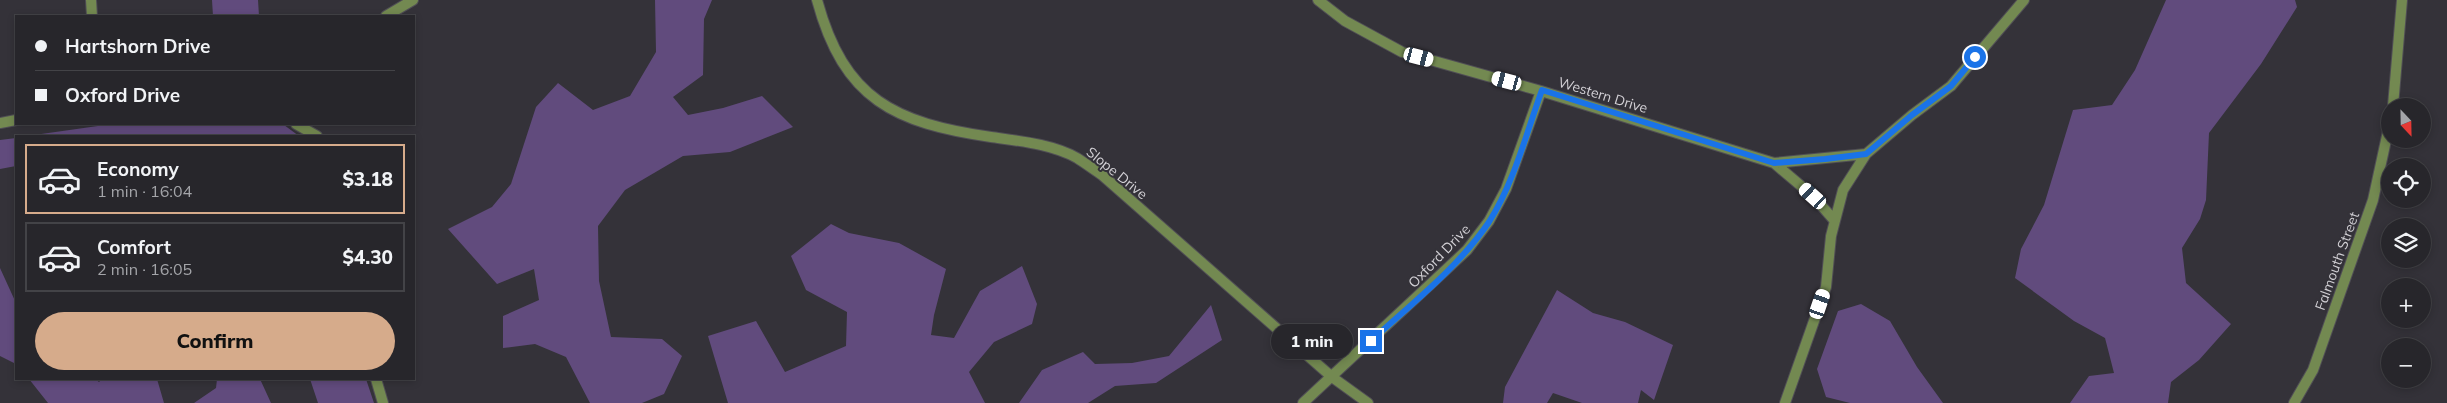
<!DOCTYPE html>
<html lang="en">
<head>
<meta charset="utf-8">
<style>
	body { margin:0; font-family:Mulish,sans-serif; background:#333237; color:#f1f3f6; height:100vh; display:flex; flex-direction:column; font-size:19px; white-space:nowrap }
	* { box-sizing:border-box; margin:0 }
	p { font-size:16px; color:#a4a5a9 }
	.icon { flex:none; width:28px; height:28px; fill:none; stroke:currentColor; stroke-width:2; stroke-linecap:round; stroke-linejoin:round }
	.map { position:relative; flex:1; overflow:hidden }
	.details { position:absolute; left:15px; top:135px; width:400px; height:245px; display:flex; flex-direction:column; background:#27262b; border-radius:0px; box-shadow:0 2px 8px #0003,0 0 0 1px #434347 }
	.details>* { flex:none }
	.guide { position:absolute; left:15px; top:15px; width:400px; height:110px; border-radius:0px; box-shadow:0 2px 8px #0003,0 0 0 1px #434347; display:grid; align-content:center; height:110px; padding:0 20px; background:#27262b }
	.needle { width:32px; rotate:158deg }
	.controls { position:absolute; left:2381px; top:98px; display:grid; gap:10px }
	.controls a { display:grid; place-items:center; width:50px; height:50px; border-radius:50%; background:#27262b; box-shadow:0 2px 8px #0003,0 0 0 1px #434347; font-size:25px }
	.end { position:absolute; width:22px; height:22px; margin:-11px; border:6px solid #1a73e8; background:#fff; box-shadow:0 0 0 2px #fff }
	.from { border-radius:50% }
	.bubble { position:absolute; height:35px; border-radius:18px; background:#27262b; box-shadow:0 2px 8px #0003,0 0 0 1px #434347; font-size:16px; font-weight:800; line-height:35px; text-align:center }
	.car { position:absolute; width:15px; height:30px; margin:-15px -8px; border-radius:6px; box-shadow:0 0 4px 1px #0007; background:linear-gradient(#fff 24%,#345 0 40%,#fff 0 76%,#345 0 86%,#fff 0) }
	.guide b { display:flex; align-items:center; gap:18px; height:48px; font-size:19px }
	.guide b+b { border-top:1px solid #434347 }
	.guide i { width:12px; height:12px; background:#f1f3f6 }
	ul { padding:9px 0 0; list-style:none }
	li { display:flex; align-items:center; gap:15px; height:70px; margin:0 10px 8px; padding:0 10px; border:2px solid #434347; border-radius:0px }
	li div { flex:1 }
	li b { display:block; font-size:19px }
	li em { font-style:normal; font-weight:800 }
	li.current { border-color:#d6ab8b }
	li>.icon { width:45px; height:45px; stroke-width:1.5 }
	.primary-button { display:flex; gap:10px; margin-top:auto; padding:10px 20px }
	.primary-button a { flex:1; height:58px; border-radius:30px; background:#d6ab8b; color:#111; font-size:20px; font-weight:800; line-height:58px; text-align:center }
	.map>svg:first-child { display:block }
	.green { fill:#614b7d }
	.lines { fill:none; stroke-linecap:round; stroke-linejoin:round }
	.minor-casing { stroke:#504e55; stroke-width:12 }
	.minor { stroke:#738951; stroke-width:10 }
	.route { stroke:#1a73e8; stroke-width:6 }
	.labels { text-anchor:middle; stroke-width:4; stroke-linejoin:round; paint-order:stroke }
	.street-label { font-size:14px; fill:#d2d0d5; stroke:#343239 }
</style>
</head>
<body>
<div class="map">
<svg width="2447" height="403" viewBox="0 0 2447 403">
	<rect width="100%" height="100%" fill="#343239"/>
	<path class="green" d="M212,0H258L259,16H213Z
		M655,0H712L704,19L703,75L673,97L688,115L723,108L762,96L793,127L730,152L683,156L625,190L598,226L599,281L611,337L662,339L682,356L664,394L642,403H590L566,357L535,344L503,348V316L539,300L534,269L497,284L448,229L492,207L511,184L536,107L558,83L593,110L630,96L656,52Z
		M2166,0H2295L2297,7L2261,64L2209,133L2206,200L2200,219L2182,248L2186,283L2231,324L2199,360L2171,382L2168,403H2070L2089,376L2114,373L2105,338L2074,321L2015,278L2021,249L2044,205L2073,110L2112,105L2135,70Z
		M112,124H275L284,125L299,136H27Z
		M16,138V166L0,169V140Z
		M831,224L849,233L899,243L946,269L934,315L931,335L954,338L980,291L1022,266L1037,304L1032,324L994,342L969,372L985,403H728L708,336L756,321L785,372L846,346L847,312L806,290L791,256Z
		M0,268L16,303V364L0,356Z
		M1557,290L1593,313L1625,322L1673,345L1654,400L1641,390L1638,403H1582L1553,393L1547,403H1503L1505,387Z
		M1861,304L1890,321L1917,367L1943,403H1850L1826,397L1817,369L1838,311Z
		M1211,305L1222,340L1156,383L1115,386L1088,403H1019L1042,370L1083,352L1095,364L1132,363L1169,356Z
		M29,379H95L99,382L102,379H157L164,403H48Z
		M217,379H260L271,403H194L216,388Z
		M310,379H366L374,403H318Z"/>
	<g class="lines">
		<g class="minor-casing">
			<path id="minor" d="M91,0L92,16
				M817,0C844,100 895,123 991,137C1019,141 1052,144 1077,158C1085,163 1093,169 1102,175L1332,377L1368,403
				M1318,0L1345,21L1402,52L1541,91L1774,163L1813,196L1834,220
				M386,16L413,0
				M2393,106L2402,0
				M0,123L16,120
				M296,124L317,136
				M1774,163L1866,154
				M376,379L383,403
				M1303,403L1467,250L1489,221L1506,189L1541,91
				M1785,403L1826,287L1831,236L1843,190L1866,154L1912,115L1951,86L2024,0
				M2294,403L2313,370L2373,200L2390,122"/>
		</g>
		<use href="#minor" class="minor"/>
	</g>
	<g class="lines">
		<path class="route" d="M1371,341C1411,304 1458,268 1489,222C1514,183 1526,134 1542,90L1774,163L1825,159L1866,154L1912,115L1951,86L1975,57"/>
	</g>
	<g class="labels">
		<g class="street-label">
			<text transform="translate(1603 95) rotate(17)" y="5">Western Drive</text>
			<text transform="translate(1117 173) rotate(39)" y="5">Slope Drive</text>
			<text transform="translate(1439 256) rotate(-46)" y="5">Oxford Drive</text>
			<text transform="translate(2337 261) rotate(-70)" y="5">Falmouth Street</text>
		</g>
	</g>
</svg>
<div class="controls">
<a><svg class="needle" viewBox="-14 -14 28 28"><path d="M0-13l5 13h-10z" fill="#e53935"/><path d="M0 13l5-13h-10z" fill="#a4a5a9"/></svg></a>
<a><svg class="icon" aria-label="locate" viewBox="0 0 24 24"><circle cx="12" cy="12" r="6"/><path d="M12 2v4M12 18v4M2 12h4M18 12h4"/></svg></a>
<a><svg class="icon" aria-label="layers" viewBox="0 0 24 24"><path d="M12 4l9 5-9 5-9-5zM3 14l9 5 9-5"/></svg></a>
<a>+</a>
<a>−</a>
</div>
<i class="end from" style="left:1975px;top:57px"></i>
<i class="end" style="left:1371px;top:341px"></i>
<div class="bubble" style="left:1271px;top:324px;width:82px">1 min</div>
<i class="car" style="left:1419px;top:57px;rotate:105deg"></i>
<i class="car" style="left:1507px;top:81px;rotate:285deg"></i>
<i class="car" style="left:1813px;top:196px;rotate:312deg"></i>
<i class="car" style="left:1820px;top:304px;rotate:19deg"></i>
<div class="guide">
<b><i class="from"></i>Hartshorn Drive</b>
<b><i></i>Oxford Drive</b>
</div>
<section class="details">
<ul>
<li class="current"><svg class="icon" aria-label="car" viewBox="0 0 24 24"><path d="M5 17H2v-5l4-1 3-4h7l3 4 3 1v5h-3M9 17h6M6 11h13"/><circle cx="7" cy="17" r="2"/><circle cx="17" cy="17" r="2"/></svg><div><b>Economy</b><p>1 min · 16:04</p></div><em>$3.18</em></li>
<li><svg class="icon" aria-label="car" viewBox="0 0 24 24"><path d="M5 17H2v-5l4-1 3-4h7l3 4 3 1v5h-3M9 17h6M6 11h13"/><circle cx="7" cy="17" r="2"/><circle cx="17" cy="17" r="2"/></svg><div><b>Comfort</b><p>2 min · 16:05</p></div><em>$4.30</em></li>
</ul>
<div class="primary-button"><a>Confirm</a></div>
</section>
</div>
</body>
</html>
